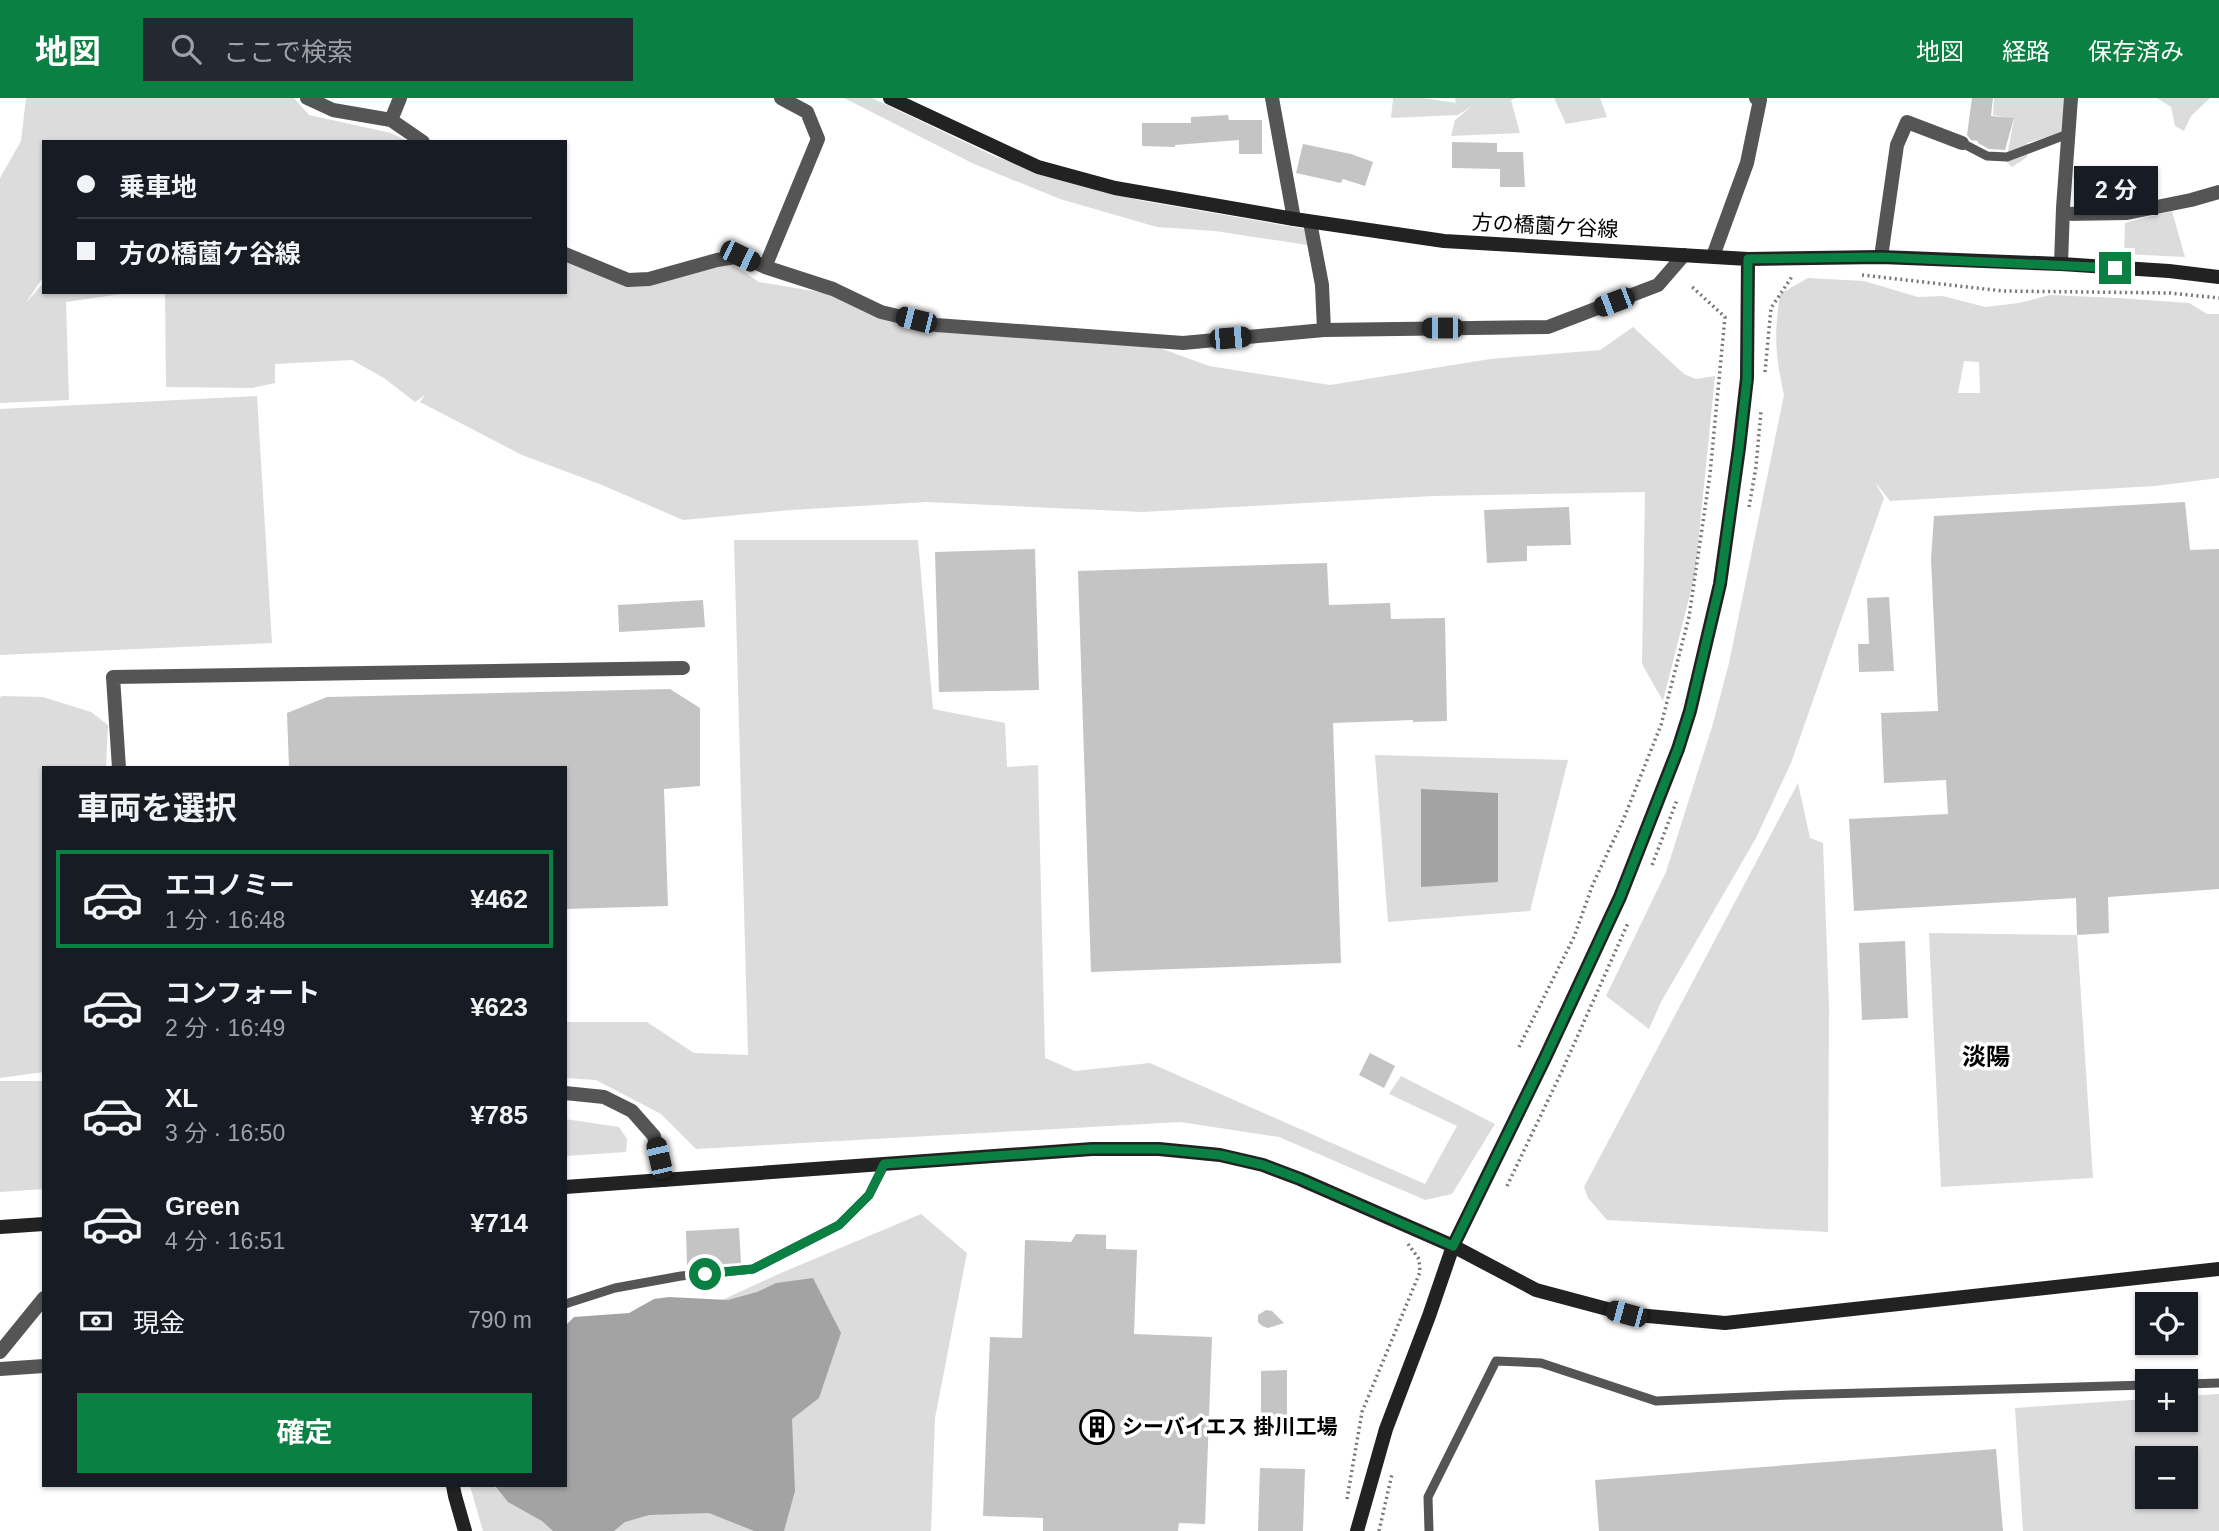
<!DOCTYPE html>
<html lang="ja">
<head>
<meta charset="utf-8">
<style>
	body { margin:0; font-family:Arial,"Noto Sans JP",sans-serif; background:#242831; color:#f1f3f6; height:100vh; display:flex; flex-direction:column; font-size:26px; white-space:nowrap }
	* { box-sizing:border-box; margin:0 }
	p { font-size:23px; color:#9ea1a6 }
	.icon { flex:none; width:38px; height:38px; fill:none; stroke:currentColor; stroke-width:2; stroke-linecap:round; stroke-linejoin:round }
	.map { position:relative; flex:1; overflow:hidden }
	.sheet { position:absolute; left:42px; top:668px; width:525px; height:721px; display:flex; flex-direction:column; background:#171b24; border-radius:0px; box-shadow:0 2px 5px #0004 }
	.sheet>* { flex:none }
	.top-card { position:absolute; left:42px; top:42px; width:525px; height:154px; border-radius:0px; box-shadow:0 2px 5px #0004; display:grid; align-content:center; height:154px; padding:0 35px; background:#171b24 }
	.tools { position:absolute; left:2135px; top:1194px; display:grid; gap:14px }
	.tools a { display:grid; place-items:center; width:63px; height:63px; border-radius:0px; background:#171b24; box-shadow:0 2px 5px #0004; font-size:35px }
	.end { position:absolute; width:32px; height:32px; margin:-16px; border:9px solid #0b8043; background:#fff; box-shadow:0 0 0 4px #fff }
	.from { border-radius:50% }
	.bubble { position:absolute; height:49px; border-radius:0px; background:#171b24; box-shadow:0 2px 5px #0004; font-size:23px; font-weight:700; line-height:49px; text-align:center }
	.car { position:absolute; width:21px; height:42px; margin:-21px -10px; border-radius:9px; box-shadow:0 0 5px 2px #0007; background:linear-gradient(#222 24%,#8ab4d8 0 40%,#222 0 76%,#8ab4d8 0 86%,#222 0) }
	.top-card b { display:flex; align-items:center; gap:24px; height:66px; font-size:26px }
	.top-card b+b { border-top:2px solid #363941 }
	.top-card i { width:18px; height:18px; background:#f1f3f6 }
	ul { padding:0; list-style:none }
	li { display:flex; align-items:center; gap:21px; height:98px; margin:0 14px 10px; padding:0 21px; border:4px solid transparent; border-radius:0px }
	li div { flex:1 }
	li b { display:block; font-size:26px }
	li em { font-style:normal; font-weight:700 }
	li.current { border-color:#0b8043 }
	li>.icon { width:63px; height:63px; stroke-width:1.5 }
	h2 { padding:0 35px; font-size:32px; line-height:84px }
	.pay { display:flex; align-items:center; gap:18px; height:77px; padding:0 35px; font-size:26px }
	.pay p { margin-inline-start:auto }
	.primary-button { display:flex; gap:14px; margin-top:auto; padding:14px 35px }
	.primary-button a { flex:1; height:80px; border-radius:0px; background:#0b8043; color:#fff; font-size:28px; font-weight:700; line-height:80px; text-align:center }
	header { display:flex; align-items:center; gap:42px; box-sizing:border-box; height:98px; padding:0 35px; background:#0b8043; color:#fff }
	header strong { font-size:33px }
	nav { display:flex; gap:38px; margin-inline-start:auto; font-size:24px }
	.search { width:490px; height:63px; background:#242831; display:flex; align-items:center; gap:18px; box-sizing:border-box; padding:0 24px; border-radius:0px; color:#9ea1a6; font-size:26px }
	.map>svg:first-child { display:block }
	.green { fill:#dcdcdc; fill-rule:evenodd }
	.water { fill:#a3a3a3 }
	.building { fill:#c4c4c4 }
	.lines { fill:none; stroke-linecap:round; stroke-linejoin:round }
	.path { stroke:#777; stroke-width:3.5; stroke-dasharray:2 3.5; stroke-linecap:butt }
	.lane { stroke:#555; stroke-width:9 }
	.street { stroke:#555; stroke-width:14 }
	.secondary { stroke:#222; stroke-width:14 }
	.route { stroke:#0b8043; stroke-width:9 }
	.labels { text-anchor:middle; stroke-width:7; stroke-linejoin:round; paint-order:stroke }
	.street-label { font-size:21px; fill:#000; stroke:#fff }
	.poi-label { font-size:21px; font-weight:bold; fill:#000; stroke:#fff; text-anchor:start }
	.quarter-label { font-size:24px; font-weight:bold; fill:#000; stroke:#fff }
</style>
</head>
<body>
<header>
<strong>地図</strong>
<div class="search"><svg class="icon" aria-label="search" viewBox="0 0 24 24"><circle cx="10" cy="10" r="6"/><path d="M15 15l6 6"/></svg>ここで検索</div>
<nav><a>地図</a><a>経路</a><a>保存済み</a></nav>
</header>
<div class="map">
<svg width="2219" height="1433" viewBox="0 0 2219 1433">
	<rect width="100%" height="100%" fill="#fff"/>
	<path class="green" d="M26,0H294L309,17L391,35L411,44H44V178L25,206L44,184V194H135L66,204L69,302L0,305V80L21,43Z
		M844,0H872L996,59L1138,102L1311,132L1314,148L1215,133L1157,129L1060,101L974,66Z
		M1393,0H1423L1456,5L1455,0H1516L1511,2L1520,35L1451,38L1455,22L1472,8L1458,17L1391,20Z
		M1554,0H1600L1607,19L1566,26Z
		M1994,0H2070L2064,34L2027,45V59L2012,69L2006,63L2014,21L1993,17Z
		M2157,0H2210L2191,18L2184,33L2175,28L2171,9Z
		M2172,113L2185,159L2124,156L2125,125Z
		M565,156L628,182L728,163L759,184L826,195L895,217L1157,249L1209,268L1330,287L1490,261L1600,252L1633,229L1684,276L1696,281L1715,278L1695,477L1663,603L1642,566L1645,394L1434,398L1142,414L927,404L791,412L683,422L602,387L522,357L420,304L425,297L415,304L384,280L352,262L275,266V285L252,290L166,289L165,194H565Z
		M1808,180L1864,183L1918,199L1943,198L1985,209L2019,205L2050,197L2118,200L2189,205L2207,216H2219V380L2155,388L1890,403L1875,384L1884,400L1791,665L1756,740L1661,904L1649,931L1606,898L1666,774L1712,629L1729,565L1784,297C1775,256 1774,238 1780,196ZM1964,263L1979,264L1980,295H1958Z
		M257,298L272,545L0,557V311Z
		M734,442H918L933,611L1005,625L1007,669L1038,667L1045,960L1075,973L1150,965L1425,1086L1457,1028L1389,996L1401,978L1495,1026L1452,1096L1425,1102L1279,1039L1180,1024L696,1051L661,1016L596,982L565,980V924H647L694,955L748,957Z
		M2,598L43,599L91,614L108,627L106,670H44V974L0,980V599Z
		M1375,657L1568,662L1530,813L1388,824Z
		M1798,685L1810,740L1823,745L1829,908L1828,1134L1607,1122L1588,1100L1584,1089Z
		M1929,835L2077,837L2093,1080L1941,1089Z
		M0,983H44V1091L0,1094Z
		M565,1021L619,1029L627,1041L626,1054L565,1058Z
		M921,1116L967,1155L935,1320L931,1433H483L470,1388H493L519,1409L626,1381L674,1224L781,1175Z
		M2219,1296V1433H2023L2015,1310L2147,1301V1321H2186V1298ZM2147,1360H2186V1398H2147Z"/>
	<path class="water" d="M1421,691L1498,695V784L1421,789Z
		M813,1180L841,1235L819,1300L792,1321L795,1393L784,1433H754L709,1415L649,1417L625,1424L614,1433H553L542,1423L508,1404L495,1388H565V1228L574,1219L629,1215L654,1201L669,1199L728,1202L757,1194L776,1185Z"/>
	<path class="building" d="M1972,0H1993L1991,18L2014,20L2005,52L1989,51L1978,45V43L1971,42L1967,37Z
		M1228,17L1229,22H1262V56H1239V42L1175,47V49L1142,48V25H1191V19Z
		M1452,44L1497,45V54H1523L1525,89H1500V71L1452,70Z
		M1303,46L1351,56L1373,64L1365,88L1343,81L1341,85L1296,75Z
		M2185,404L2190,452L2219,451V791L2108,799L2109,835L2077,837L2076,800L1854,813L1849,721L1948,716L1946,682L1884,685L1881,615L1938,613L1931,461L1934,418Z
		M1569,409L1571,447L1527,448V463L1487,465L1484,412Z
		M1035,451L1039,592L939,594L935,454Z
		M1327,465L1329,507L1390,505L1391,521L1445,520L1447,623L1413,624V622L1333,625L1341,865L1091,874L1078,473Z
		M1889,499L1894,573L1859,574L1858,546H1869L1867,500Z
		M703,502L705,529L619,534L618,507Z
		M670,591L700,610V688L664,691L668,808L565,811V670H289L287,615L327,599Z
		M1905,843L1908,920L1862,922L1859,845Z
		M1370,955L1395,968L1384,990L1359,977Z
		M739,1130L741,1165L687,1168L686,1133Z
		M1076,1136L1106,1137V1151L1137,1152L1134,1236L1212,1239L1205,1426L1179,1425L1178,1433H1043V1420L983,1418L990,1239L1022,1240L1025,1142L1071,1144Z
		M1266,1212L1272,1213L1284,1225L1268,1230L1262,1228L1258,1224V1217Z
		M1287,1272V1328L1261,1327V1273Z
		M1996,1351L2003,1433H1599L1595,1382Z
		M1260,1370L1305,1371L1303,1433H1258Z"/>
	<g class="lines">
		<path class="path" d="M1862,177L2003,193L2170,195L2219,200
			M1765,274L1771,210L1793,177
			M1749,409L1756,369L1761,313
			M1652,767L1677,702
			M1519,949L1574,839L1593,786L1624,720L1661,627L1689,519L1710,376L1725,219L1690,187
			M1507,1088L1562,973L1628,825
			M1347,1401L1362,1314L1420,1174L1419,1161L1408,1146
			M1379,1433L1392,1376"/>
		<path class="lane" d="M1962,45L1987,58L2007,59L2068,36
			M2094,86L2102,115
			M565,1206L615,1190L681,1178L753,1171L839,1127L869,1097L885,1066
			M2186,1286L2219,1285
			M1429,1433L1428,1399L1496,1263L1541,1265L1656,1303L1791,1297L2147,1287"/>
		<path class="street" d="M307,0L333,12L391,22L423,44
			M1272,0L1294,121
			M391,22L400,0
			M2063,116L2127,115L2191,102L2219,94
			M1310,124L1322,187L1324,232
			M565,156L628,182L649,181L717,162L741,158L765,169L833,191L881,214L936,227L1183,245L1324,232L1548,229L1658,187L1684,157
			M1713,158L1747,65L1760,2L1756,0
			M1881,159L1897,47L1907,24L1962,45
			M2061,166L2063,110L2071,0
			M765,169L818,41L807,14L781,0
			M119,670L113,579L683,570
			M565,995L604,999L632,1013L654,1038L664,1082
			M0,1254L44,1200
			M0,1271L44,1268"/>
		<path class="secondary" d="M890,0L1038,69L1115,90L1294,121L1444,143L1748,161L1881,159L2061,166L2169,173L2219,179
			M565,1089L1092,1051H1159L1220,1057L1263,1067L1300,1081L1453,1148L1536,1192L1626,1216L1725,1225L2219,1171
			M0,1129L44,1126
			M453,1388L455,1398L465,1433
			M1357,1433L1386,1331L1429,1218L1453,1148L1545,960L1620,799L1678,651L1690,613L1720,486L1739,350L1747,280L1748,161"/>
	</g>
	<g class="lines">
		<path class="route" d="M705,1176L753,1171L839,1127L869,1097L884,1066L1092,1051H1159L1220,1057L1263,1067L1300,1081L1453,1148L1545,960L1620,799L1678,651L1690,613L1720,486L1739,350L1747,281L1748,161L1881,159L2115,170"/>
	</g>
	<defs>
		<g id="building-ring" transform="scale(1.75)"><circle r="9.5" fill="#fff" stroke="#000" stroke-width="1.5"/><path d="M-4-6H4V6H1V3H-1V6H-4ZM-2.5-4.3h1.7v1.8h-1.7ZM.8-4.3h1.7v1.8H.8ZM-2.5-1h1.7V.8h-1.7ZM.8-1h1.7V.8H.8Z" fill="#000"/></g>
	</defs>
	<g fill-rule="evenodd">
		<use href="#building-ring" x="1097" y="1329"/>
	</g>
	<g class="labels">
		<g class="street-label">
			<text transform="translate(1545 128) rotate(3)" y="7">方の橋薗ケ谷線</text>
		</g>
		<g class="poi-label">
			<text x="1122" y="1336">シーバイエス 掛川工場</text>
		</g>
		<g class="quarter-label">
			<text x="1986" y="967">淡陽</text>
		</g>
	</g>
</svg>
<div class="tools">
<a><svg class="icon" aria-label="locate" viewBox="0 0 24 24"><circle cx="12" cy="12" r="6"/><path d="M12 2v4M12 18v4M2 12h4M18 12h4"/></svg></a>
<a>+</a>
<a>−</a>
</div>
<i class="end from" style="left:705px;top:1176px"></i>
<i class="end" style="left:2115px;top:170px"></i>
<div class="bubble" style="left:2074px;top:68px;width:84px">2 分</div>
<i class="car" style="left:740px;top:158px;rotate:116deg"></i>
<i class="car" style="left:1614px;top:204px;rotate:249deg"></i>
<i class="car" style="left:916px;top:222px;rotate:284deg"></i>
<i class="car" style="left:1442px;top:230px;rotate:270deg"></i>
<i class="car" style="left:1230px;top:240px;rotate:85deg"></i>
<i class="car" style="left:659px;top:1060px;rotate:347deg"></i>
<i class="car" style="left:1626px;top:1216px;rotate:285deg"></i>
<div class="top-card">
<b><i class="from"></i>乗車地</b>
<b><i></i>方の橋薗ケ谷線</b>
</div>
<section class="sheet">
<h2>車両を選択</h2>
<ul>
<li class="current"><svg class="icon" aria-label="car" viewBox="0 0 24 24"><path d="M5 17H2v-5l4-1 3-4h7l3 4 3 1v5h-3M9 17h6M6 11h13"/><circle cx="7" cy="17" r="2"/><circle cx="17" cy="17" r="2"/></svg><div><b>エコノミー</b><p>1 分 · 16:48</p></div><em>¥462</em></li>
<li><svg class="icon" aria-label="car" viewBox="0 0 24 24"><path d="M5 17H2v-5l4-1 3-4h7l3 4 3 1v5h-3M9 17h6M6 11h13"/><circle cx="7" cy="17" r="2"/><circle cx="17" cy="17" r="2"/></svg><div><b>コンフォート</b><p>2 分 · 16:49</p></div><em>¥623</em></li>
<li><svg class="icon" aria-label="car" viewBox="0 0 24 24"><path d="M5 17H2v-5l4-1 3-4h7l3 4 3 1v5h-3M9 17h6M6 11h13"/><circle cx="7" cy="17" r="2"/><circle cx="17" cy="17" r="2"/></svg><div><b>XL</b><p>3 分 · 16:50</p></div><em>¥785</em></li>
<li><svg class="icon" aria-label="car" viewBox="0 0 24 24"><path d="M5 17H2v-5l4-1 3-4h7l3 4 3 1v5h-3M9 17h6M6 11h13"/><circle cx="7" cy="17" r="2"/><circle cx="17" cy="17" r="2"/></svg><div><b>Green</b><p>4 分 · 16:51</p></div><em>¥714</em></li>
</ul>
<div class="pay"><svg class="icon" aria-label="cash" viewBox="0 0 24 24"><path d="M3 7h18v10H3z"/><circle cx="12" cy="12" r="2"/></svg>現金<p>790 m</p></div>
<div class="primary-button"><a>確定</a></div>
</section>
</div>
</body>
</html>
